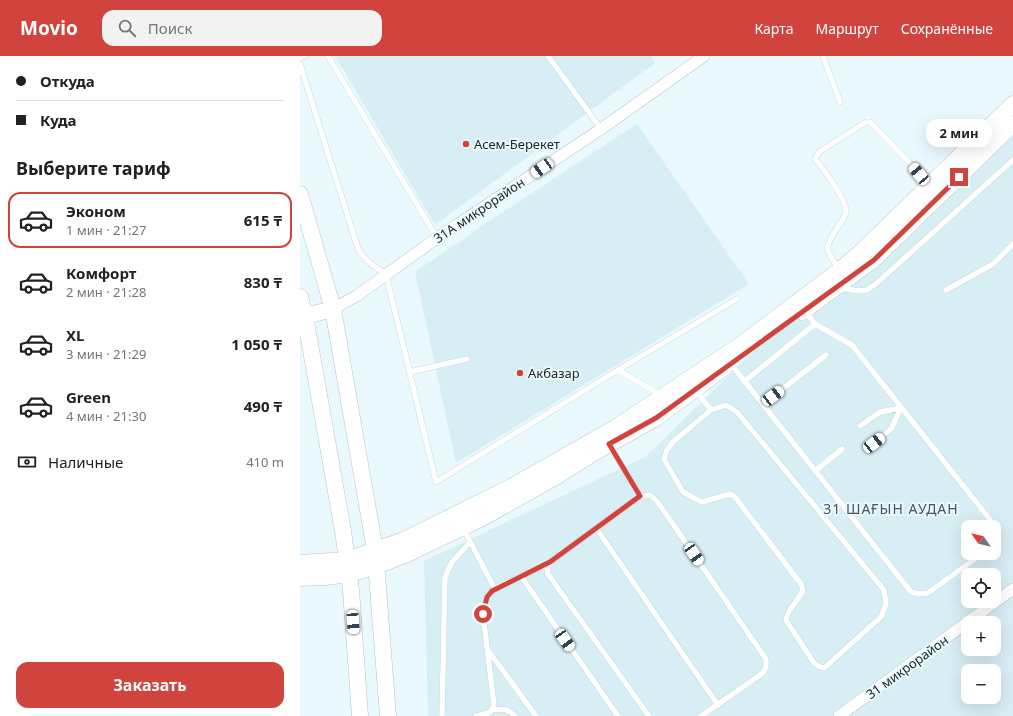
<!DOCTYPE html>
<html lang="ru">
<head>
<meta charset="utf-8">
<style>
	body { margin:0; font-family:"Noto Sans",sans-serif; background:#f2f2f2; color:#202124; height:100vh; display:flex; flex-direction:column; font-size:15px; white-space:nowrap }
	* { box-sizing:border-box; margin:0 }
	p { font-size:13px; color:#757577 }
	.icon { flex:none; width:22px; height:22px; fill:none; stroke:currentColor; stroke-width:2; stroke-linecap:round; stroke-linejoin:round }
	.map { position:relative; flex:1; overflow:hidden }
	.panel { display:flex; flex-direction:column; background:#fff; width:300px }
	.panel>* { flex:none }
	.top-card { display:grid; align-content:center; height:88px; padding:0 16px; background:#fff }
	.needle { width:26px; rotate:304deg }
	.buttons { position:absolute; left:661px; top:464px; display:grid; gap:8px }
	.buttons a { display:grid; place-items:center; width:40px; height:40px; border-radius:8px; background:#fff; box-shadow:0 4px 16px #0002; font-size:20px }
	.end { position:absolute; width:18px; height:18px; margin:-9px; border:5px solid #d1433d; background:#fff; box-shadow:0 0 0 2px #fff }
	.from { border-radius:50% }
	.bubble { position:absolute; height:28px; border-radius:12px; background:#fff; box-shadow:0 4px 16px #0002; font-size:13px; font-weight:700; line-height:28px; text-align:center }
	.car { position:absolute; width:12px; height:24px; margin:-12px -6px; border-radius:5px; box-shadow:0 0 3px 1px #0007; background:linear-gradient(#fff 24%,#345 0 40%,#fff 0 76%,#345 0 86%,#fff 0) }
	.top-card b { display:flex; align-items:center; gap:14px; height:38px; font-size:15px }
	.top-card b+b { border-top:1px solid #e0e0e0 }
	.top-card i { width:10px; height:10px; background:#202124 }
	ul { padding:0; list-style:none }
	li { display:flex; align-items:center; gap:12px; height:56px; margin:0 8px 6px; padding:0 8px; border:2px solid transparent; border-radius:12px }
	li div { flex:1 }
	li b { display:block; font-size:15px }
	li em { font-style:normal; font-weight:700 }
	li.on { border-color:#d1433d }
	li>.icon { width:36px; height:36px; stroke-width:1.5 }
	h2 { padding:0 16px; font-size:18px; line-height:48px }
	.pay { display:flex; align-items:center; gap:10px; height:44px; padding:0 16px; font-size:15px }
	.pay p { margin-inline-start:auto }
	.primary-button { display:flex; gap:8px; margin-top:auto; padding:8px 16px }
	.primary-button a { flex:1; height:46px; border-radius:12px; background:#d1433d; color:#fff; font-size:16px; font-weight:700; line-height:46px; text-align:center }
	header { display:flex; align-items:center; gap:24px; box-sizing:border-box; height:56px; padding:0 20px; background:#d1433d; color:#fff }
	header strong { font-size:19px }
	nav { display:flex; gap:22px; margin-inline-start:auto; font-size:14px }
	.search { width:280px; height:36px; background:#f2f2f2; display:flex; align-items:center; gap:10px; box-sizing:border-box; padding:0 14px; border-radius:12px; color:#757577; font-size:15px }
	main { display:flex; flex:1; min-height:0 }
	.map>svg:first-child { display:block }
	.built { fill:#d7eef4; fill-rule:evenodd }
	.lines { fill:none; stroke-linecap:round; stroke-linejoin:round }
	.lane-casing { stroke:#b6c4c8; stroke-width:6 }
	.street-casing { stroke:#b6c4c8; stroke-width:12 }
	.secondary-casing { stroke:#b6c4c8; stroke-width:17 }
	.lane { stroke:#fff; stroke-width:5.5 }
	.street { stroke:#fff; stroke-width:11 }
	.secondary { stroke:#fff; stroke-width:16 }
	.route { stroke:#d1433d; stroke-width:5 }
	.poi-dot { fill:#d1433d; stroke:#eaf9fd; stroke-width:1.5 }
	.labels { text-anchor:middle; stroke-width:4; stroke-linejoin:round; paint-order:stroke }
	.poi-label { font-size:13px; fill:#212628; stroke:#eaf9fd; text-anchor:start }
	.street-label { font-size:13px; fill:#212628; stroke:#eaf9fd }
	.neighbourhood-label { font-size:14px; letter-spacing:1px; fill:#485458; stroke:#eaf9fd }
</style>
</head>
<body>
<header>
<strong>Movio</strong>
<div class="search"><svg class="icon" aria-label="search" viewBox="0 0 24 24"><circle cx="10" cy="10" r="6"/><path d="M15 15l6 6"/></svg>Поиск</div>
<nav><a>Карта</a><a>Маршрут</a><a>Сохранённые</a></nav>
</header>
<main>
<section class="panel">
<div class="top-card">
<b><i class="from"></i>Откуда</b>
<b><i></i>Куда</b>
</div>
<h2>Выберите тариф</h2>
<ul>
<li class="on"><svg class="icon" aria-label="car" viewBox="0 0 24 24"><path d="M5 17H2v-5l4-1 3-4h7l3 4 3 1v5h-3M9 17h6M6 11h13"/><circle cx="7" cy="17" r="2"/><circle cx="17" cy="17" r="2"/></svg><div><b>Эконом</b><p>1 мин · 21:27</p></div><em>615 ₸</em></li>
<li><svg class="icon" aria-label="car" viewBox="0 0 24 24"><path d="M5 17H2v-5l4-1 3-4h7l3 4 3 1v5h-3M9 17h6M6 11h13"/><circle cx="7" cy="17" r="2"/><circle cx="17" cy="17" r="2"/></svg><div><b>Комфорт</b><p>2 мин · 21:28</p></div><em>830 ₸</em></li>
<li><svg class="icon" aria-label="car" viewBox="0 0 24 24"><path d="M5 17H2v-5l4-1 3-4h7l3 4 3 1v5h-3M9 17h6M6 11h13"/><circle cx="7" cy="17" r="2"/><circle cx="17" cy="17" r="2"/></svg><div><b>XL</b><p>3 мин · 21:29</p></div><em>1 050 ₸</em></li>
<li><svg class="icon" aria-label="car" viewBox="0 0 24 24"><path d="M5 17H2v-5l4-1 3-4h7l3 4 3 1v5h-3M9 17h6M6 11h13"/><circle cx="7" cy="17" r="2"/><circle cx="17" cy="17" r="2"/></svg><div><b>Green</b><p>4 мин · 21:30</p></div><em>490 ₸</em></li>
</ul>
<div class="pay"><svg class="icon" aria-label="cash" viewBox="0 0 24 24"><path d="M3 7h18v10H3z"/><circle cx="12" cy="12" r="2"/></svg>Наличные<p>410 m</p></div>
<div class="primary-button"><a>Заказать</a></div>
</section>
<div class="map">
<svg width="713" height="660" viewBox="0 0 713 660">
	<rect width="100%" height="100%" fill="#eaf9fd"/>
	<path class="built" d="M35,0H351L355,7L135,169Z
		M713,43V660H128L124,505L345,401ZM668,471H694V497H668ZM668,519H694V545H668ZM668,567H694V593H668ZM668,615H694V641H668Z
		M337,68L449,228L156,407L115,216L194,162Z"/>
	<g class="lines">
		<g class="lane-casing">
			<path id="lane" d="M28,0L137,182
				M248,0L301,73
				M523,0L540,46
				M0,2L5,0
				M0,8L58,193C65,205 75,211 86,218L136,426L318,314L437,243
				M539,213C523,191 525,191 539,169C542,165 545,161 546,156C547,145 523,112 515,103L519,96L566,66H570L612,109L628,128
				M540,232L559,235L567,234L577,227L713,104
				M646,234L693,208L713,188
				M506,256L515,268L552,289L699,475L697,483L694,487
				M431,308L611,536L619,538L628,537L683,497
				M318,314L361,339
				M109,316L167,303
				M445,325L515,268
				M396,335L411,354
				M463,348L526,299
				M426,349L437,356L584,534L586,548L581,561L524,612L518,610L514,607L486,564C488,551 499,545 503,534L501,528L435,441L430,438L402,446L394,442L383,436L364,403L367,394L374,385L411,354Z
				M560,370L580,356L601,352L591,373L574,387
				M310,390L340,440
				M515,415L542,393
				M163,472L195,533
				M296,472L418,649
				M221,520L318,660
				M188,594L236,660
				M192,654C202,653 208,652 215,660
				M142,660L145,521L152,506L170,486
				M176,660L188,657L192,654L194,649L183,558L187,541L192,535L198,531L249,507
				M349,660L248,518L247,512L250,506L340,440L350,439L357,445L466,603V611L463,617L401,660"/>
		</g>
		<g class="street-casing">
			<path id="street" d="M33,253L58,239L137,182L301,73L404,0
				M539,660L713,533"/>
		</g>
		<g class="secondary-casing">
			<path id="secondary" d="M0,138L33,253L75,494L88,660
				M0,241L5,260L43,475L51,534L60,660
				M502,256L574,203L713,68
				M5,260L33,253
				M0,507L47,504L104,484L211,431L315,372L442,288L540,214L561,196L713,48
				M0,522L25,521L49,518L76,510L107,498L184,461L257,420L295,396L356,362L425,311"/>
		</g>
		<use href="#lane" class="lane"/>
		<use href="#street" class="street"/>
		<use href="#secondary" class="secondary"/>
	</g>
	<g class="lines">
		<path class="route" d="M183,558L187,541L192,535L250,506L340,440L309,388L356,362L574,204L659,121"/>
	</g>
	<g class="poi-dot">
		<circle cx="166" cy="88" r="4"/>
		<circle cx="220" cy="317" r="4"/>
	</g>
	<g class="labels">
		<g class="poi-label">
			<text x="174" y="93">Асем-Берекет</text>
			<text x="228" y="322">Акбазар</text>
		</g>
		<g class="street-label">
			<text transform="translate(179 154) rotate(-34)" y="5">31А микрорайон</text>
			<text transform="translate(607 611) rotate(-36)" y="5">31 микрорайон</text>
		</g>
		<g class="neighbourhood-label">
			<text x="591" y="458">31 ШАҒЫН АУДАН</text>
		</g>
	</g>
</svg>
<div class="buttons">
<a><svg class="needle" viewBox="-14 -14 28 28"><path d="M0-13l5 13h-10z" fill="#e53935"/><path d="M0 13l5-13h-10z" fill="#757577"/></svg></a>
<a><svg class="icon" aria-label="locate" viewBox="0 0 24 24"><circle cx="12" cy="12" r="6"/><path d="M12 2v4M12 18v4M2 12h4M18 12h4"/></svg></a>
<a>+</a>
<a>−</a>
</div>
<i class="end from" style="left:183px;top:558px"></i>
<i class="end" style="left:659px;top:121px"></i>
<div class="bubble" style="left:626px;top:63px;width:66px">2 мин</div>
<i class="car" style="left:242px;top:112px;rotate:236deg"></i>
<i class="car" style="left:619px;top:118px;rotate:320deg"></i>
<i class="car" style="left:473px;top:340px;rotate:53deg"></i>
<i class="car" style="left:574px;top:387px;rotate:52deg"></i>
<i class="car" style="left:394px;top:498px;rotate:146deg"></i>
<i class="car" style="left:53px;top:566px;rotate:176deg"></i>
<i class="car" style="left:265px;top:584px;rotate:145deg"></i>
</div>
</main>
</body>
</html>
